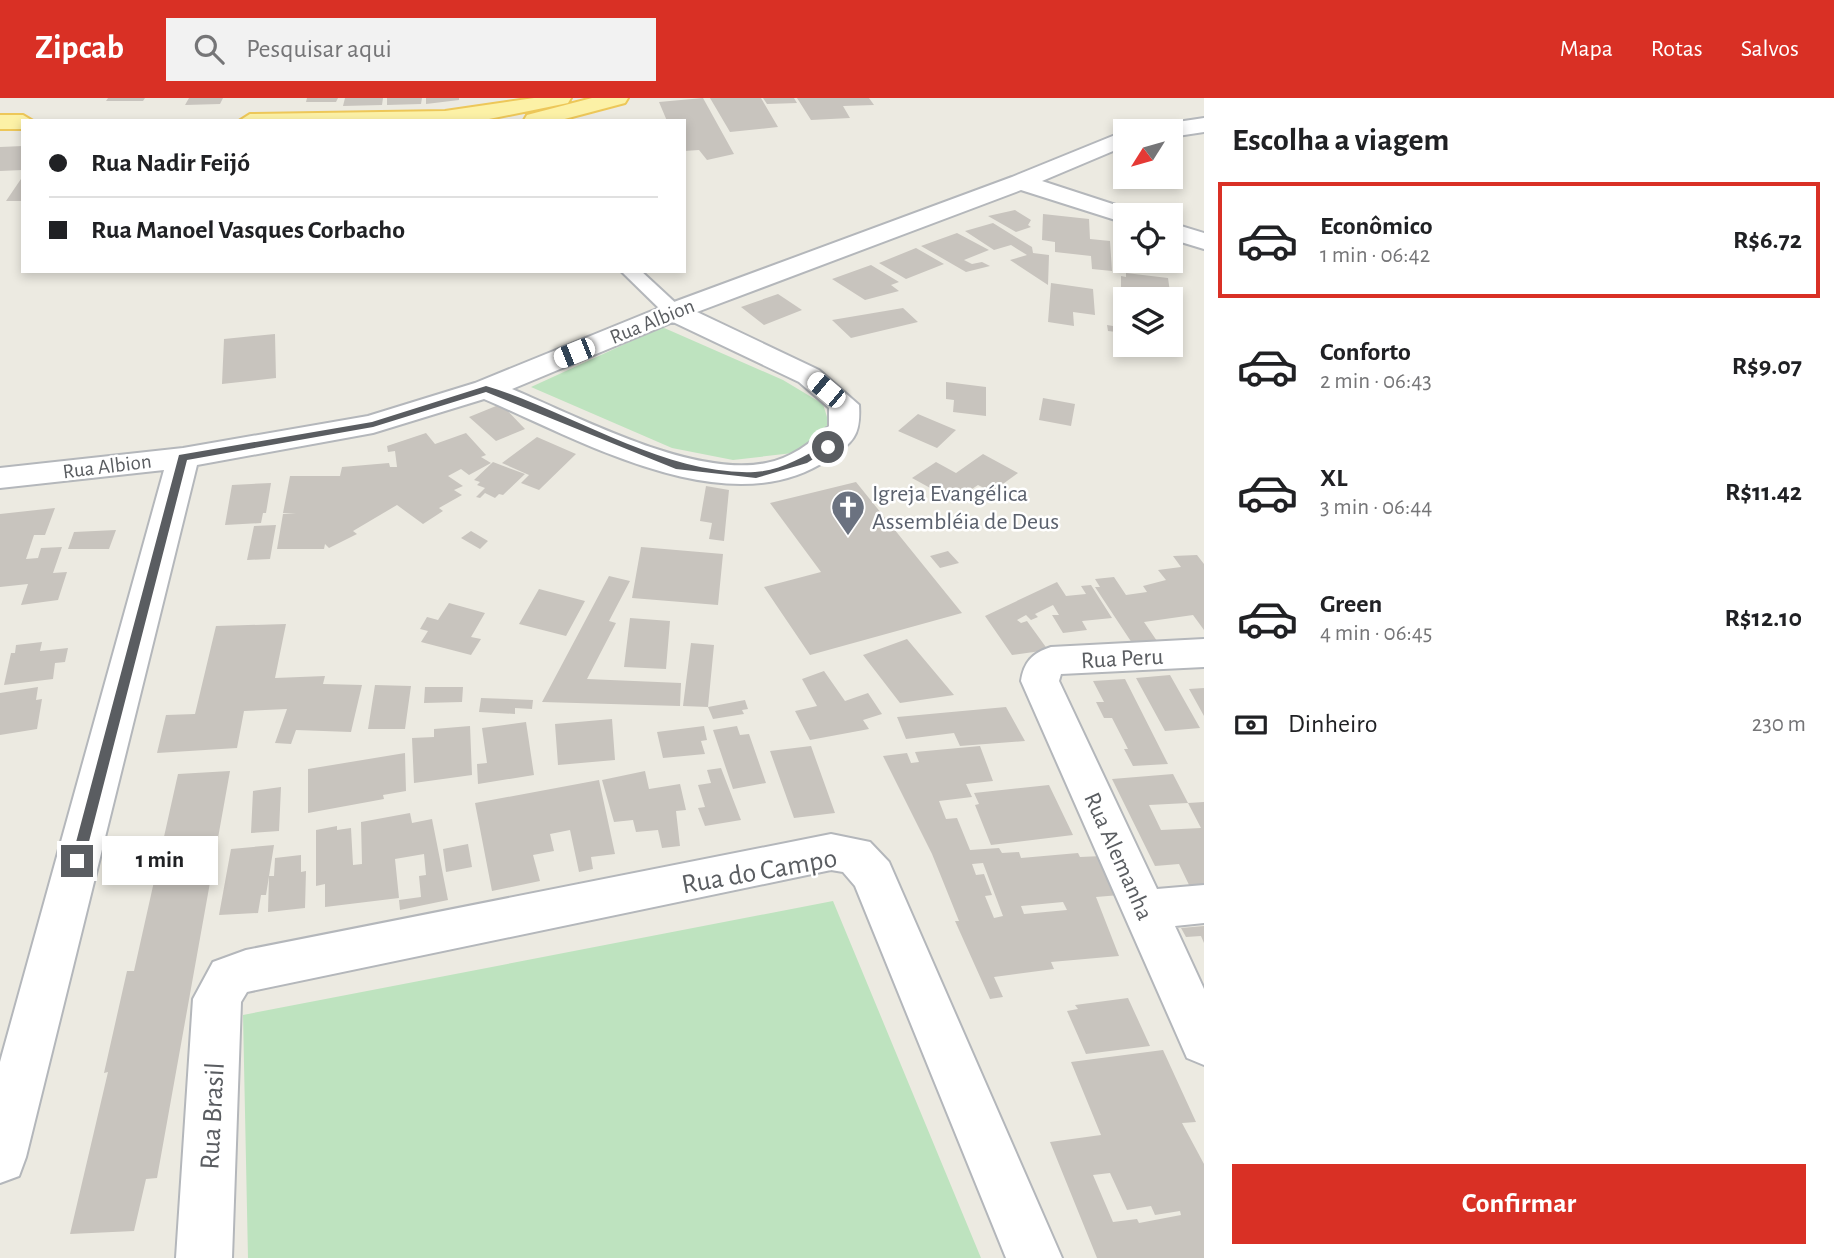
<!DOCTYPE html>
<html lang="pt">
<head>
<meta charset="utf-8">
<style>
	body { margin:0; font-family:"Alegreya Sans",sans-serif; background:#f2f2f2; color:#202124; height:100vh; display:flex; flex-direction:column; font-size:26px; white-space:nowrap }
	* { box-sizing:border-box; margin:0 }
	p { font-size:23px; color:#757577 }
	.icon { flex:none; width:38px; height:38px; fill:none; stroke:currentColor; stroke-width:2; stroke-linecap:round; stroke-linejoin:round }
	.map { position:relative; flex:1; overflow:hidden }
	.panel { display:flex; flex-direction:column; background:#fff; width:630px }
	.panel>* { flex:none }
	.banner { position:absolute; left:21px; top:21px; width:665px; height:154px; border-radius:0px; box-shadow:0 4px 10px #0003; display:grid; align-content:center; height:154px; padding:0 28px; background:#fff }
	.needle { width:46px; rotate:233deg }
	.tools { position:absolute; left:1113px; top:21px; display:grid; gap:14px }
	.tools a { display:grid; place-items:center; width:70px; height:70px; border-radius:0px; background:#fff; box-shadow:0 4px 10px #0003; font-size:35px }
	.end { position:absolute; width:32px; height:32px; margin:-16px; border:9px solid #5a5d61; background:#fff; box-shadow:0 0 0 4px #fff }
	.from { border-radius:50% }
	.bubble { position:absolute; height:49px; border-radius:0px; background:#fff; box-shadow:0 4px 10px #0003; font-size:23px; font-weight:700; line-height:49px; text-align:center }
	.car { position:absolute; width:21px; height:42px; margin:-21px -10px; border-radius:9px; box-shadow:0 0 5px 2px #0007; background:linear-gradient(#fff 24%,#345 0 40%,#fff 0 76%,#345 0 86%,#fff 0) }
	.banner b { display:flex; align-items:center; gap:24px; height:66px; font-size:26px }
	.banner b+b { border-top:2px solid #e0e0e0 }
	.banner i { width:18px; height:18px; background:#202124 }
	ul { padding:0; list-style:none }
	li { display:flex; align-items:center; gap:21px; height:116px; margin:0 14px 10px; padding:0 14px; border:4px solid transparent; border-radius:0px }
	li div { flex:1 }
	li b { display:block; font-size:26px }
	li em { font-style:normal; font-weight:700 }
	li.on { border-color:#d93025 }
	li>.icon { width:63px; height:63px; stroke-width:1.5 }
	h2 { padding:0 28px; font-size:32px; line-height:84px }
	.pay { display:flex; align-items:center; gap:18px; height:77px; padding:0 28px; font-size:26px }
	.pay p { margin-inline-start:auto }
	.action { display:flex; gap:14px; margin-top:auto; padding:14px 28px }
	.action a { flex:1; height:80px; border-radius:0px; background:#d93025; color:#fff; font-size:28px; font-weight:700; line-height:80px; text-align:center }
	header { display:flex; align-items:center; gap:42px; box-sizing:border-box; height:98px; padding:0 35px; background:#d93025; color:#fff }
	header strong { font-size:33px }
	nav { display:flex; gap:38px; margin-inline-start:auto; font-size:24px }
	.search { width:490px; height:63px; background:#f2f2f2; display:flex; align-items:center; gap:18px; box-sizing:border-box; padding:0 24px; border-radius:0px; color:#757577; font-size:26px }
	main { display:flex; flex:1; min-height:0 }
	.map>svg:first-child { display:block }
	.green { fill:#bee3bf }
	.building { fill:#c8c4be; fill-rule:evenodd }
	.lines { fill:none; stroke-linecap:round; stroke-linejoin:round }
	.service-casing { stroke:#b4b7bb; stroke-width:4 }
	.minor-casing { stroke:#b4b7bb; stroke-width:4 }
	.primary-casing { stroke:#edc759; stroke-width:4 }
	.service { fill:#fff; fill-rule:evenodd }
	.minor { fill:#fff; fill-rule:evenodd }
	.primary { fill:#fcf1a6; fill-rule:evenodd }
	.route { fill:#5a5d61 }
	.labels { text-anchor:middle; stroke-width:5; stroke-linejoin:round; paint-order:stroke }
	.far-street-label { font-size:21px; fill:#5a5d61; stroke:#fff }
	.worship-label { font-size:24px; fill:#5b616d; stroke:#fff; text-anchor:start }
	.street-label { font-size:24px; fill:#5a5d61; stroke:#fff }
	.near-street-label { font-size:28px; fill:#5a5d61; stroke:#fff }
</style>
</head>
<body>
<header>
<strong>Zipcab</strong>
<div class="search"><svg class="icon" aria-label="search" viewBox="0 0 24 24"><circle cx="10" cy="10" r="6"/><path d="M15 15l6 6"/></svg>Pesquisar aqui</div>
<nav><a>Mapa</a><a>Rotas</a><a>Salvos</a></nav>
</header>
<main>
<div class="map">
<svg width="1204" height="1160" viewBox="0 0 1204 1160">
	<rect width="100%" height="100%" fill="#eceae1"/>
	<path class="green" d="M662,229L783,282L823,306L831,332L793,355L733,362L672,350L531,289Z
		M833,803L981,1160H248L243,917Z"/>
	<path class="building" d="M108,0H145L143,3H106Z
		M189,0H223L220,6L185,7Z
		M307,0H338L336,4H306Z
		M345,0H383L382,7L343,8Z
		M387,0H422L421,6L387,7Z
		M426,0H459V2L426,6Z
		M703,0L734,56L707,62L699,52L684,53V23H667L659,4Z
		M710,0H761L778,29L730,34Z
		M763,0H794L797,5L767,6Z
		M797,0H869L874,7L843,8L850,20L811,22Z
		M23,48V72L0,73V49Z
		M23,78V103H6Z
		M1015,112L1031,122L1028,127L1031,129L1016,134L988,118Z
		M1043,116L1089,121L1090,141L1110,143L1112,173L1092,171L1091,158L1055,154V144L1042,142Z
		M993,125L1032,149L1033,155L1049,157L1048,187L1010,162L1027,157L1011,147L994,152L965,133Z
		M957,135L989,152L964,162L972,166L982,164L990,168L966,174L921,148Z
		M916,150L944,166L906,181L879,165Z
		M871,167L899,184L891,187L899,193L865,202L832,181Z
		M1126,175L1168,180L1171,201H1125V217L1117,216V194L1143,198V194L1121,191V178L1126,179Z
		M1051,185L1093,191L1095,217L1073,214L1074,228L1048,224Z
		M778,196L802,212L764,227L741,209Z
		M903,210L918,224L851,240L832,222Z
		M1120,220L1125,221V235L1108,233L1107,227L1119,229Z
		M275,236L276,280L222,286L224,241Z
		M1145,247H1169V255L1145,251Z
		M946,284L986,289V318L953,314L954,302L946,301Z
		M1043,300L1075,306L1071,328L1039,322Z
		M501,306L525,331L496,343L469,319Z
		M918,316L956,332L937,350L898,333Z
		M426,335L435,346L466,335L486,357L481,359L491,365L469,377L461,371L448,378L463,388L454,392L462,397L439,410L443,413L423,426L397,407L353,433L357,436L329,450L325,446L324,451H277L283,416H296L283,415L290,378H340L342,369L389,365L390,369H397L395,353L388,354L387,348Z
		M537,339L576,356L539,392L521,385L529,377L502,365Z
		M983,356L1018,375L996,391L988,392L978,387L954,403L912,380L936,364L956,375Z
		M493,364L525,376L503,397L499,396L495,400L485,395L480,400L476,399L485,390L477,387L480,384L474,382Z
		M856,384L962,515L810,557L764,489L821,474L770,405Z
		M271,385L266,415H263L261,425L225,427L232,387Z
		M706,388L729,392L724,443L709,441L712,425L700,423Z
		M55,410L45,437H34L26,461L38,460L41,450L62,449L53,475L67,474L58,502L21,507L28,486L0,489V416Z
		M276,427L270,461L247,462L254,428Z
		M116,432L109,451H68L74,434Z
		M471,433L488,443L480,451L461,440Z
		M641,449L723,456L718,507L632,500Z
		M948,453L959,465L940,470L930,458Z
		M1197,457L1204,466V532L1193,517L1144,524L1157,543L1132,545L1095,489H1100L1095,481L1114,479L1126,497L1147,494L1143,488L1166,482L1158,472L1181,469L1173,458Z
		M609,478L630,483L609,523L616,525L587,581L681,585L680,608L542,604Z
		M1057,484L1066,498L1086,496L1081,488L1091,487L1112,520L1082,523L1087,532L1063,535L1052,517H1059L1053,507L1035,516L1038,519L1031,522L1026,517L1017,522L1021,525L1027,523L1048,552L1012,557L985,518Z
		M539,491L585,503L566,538L519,526Z
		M449,505L485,515L471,539L481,541L471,557L421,544L428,533L420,531L427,519L438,522Z
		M630,520L670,523L666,571L624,569Z
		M286,526L275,580L325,578L323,586L362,587L351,634L296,632L291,646L275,645L287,611L244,613L237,650L157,655L166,617L195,616L216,528Z
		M907,541L954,597L900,605L863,557Z
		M42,544L40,553L68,550L65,564L55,565L53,581L4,587L11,555H15L16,547Z
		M691,545L714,547L708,609L683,608Z
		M824,573L845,603L868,595L882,616L863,622L869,631L810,642L795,613L817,608L802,581Z
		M1170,577L1200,630L1165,633L1136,580Z
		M1125,581L1168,666L1133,668L1124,651H1128L1112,620H1104L1096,604H1104L1093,583Z
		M375,587L411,588L405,631H368Z
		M38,589L36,602L42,601L37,631L0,637V595Z
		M425,589H463L462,604L424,605Z
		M1204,590V618L1189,591Z
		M481,600L533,602L532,611L515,610V616L479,614Z
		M745,602L748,611L742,612L744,616L713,621L708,609Z
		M1006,609L1025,643L960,648L954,635L906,641L897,619Z
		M612,621L615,662L558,667L555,626Z
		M526,624L534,677L478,686L477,666L487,665L482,630Z
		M470,628L472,677L414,685L412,640L434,639V631Z
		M704,628L707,642L701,643L705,656L663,660L657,634Z
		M737,628L740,637L749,636L766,685L733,691L713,632Z
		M811,648L835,715L794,720L770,653Z
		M980,648L993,683L966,686L972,699L939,703L946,721L957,720L970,752L999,750L1002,755L1019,754L1021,760L1078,755L1080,759L1102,758L1120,797L1096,799L1119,858L1051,864L1054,871L994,879L1003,899L990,901L955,823H959L932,756L883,658L907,655L911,665L919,664L915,654ZM983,765L1003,818L994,820L985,798L992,797L984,776L976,777L972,766ZM1063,804L1067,812L1024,816L1021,808Z
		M405,655L406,693L383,697L384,701L308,715V671Z
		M721,670L741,722L705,728L698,710L705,709L698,687L711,685L707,672Z
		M230,673L157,1080L146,1081L134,1133L70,1136L108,974L104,975L127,873H134L178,676Z
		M645,673L649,691L680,686L686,712L676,713L680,748L662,750L658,732L636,734L633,722L614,724L602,682Z
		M1173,676L1188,705L1149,707L1161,732L1201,730L1188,705L1204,704V787L1190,789L1179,766L1155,768L1112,681Z
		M599,682L615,756L591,759L593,771L579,774L570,732L550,736L554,753L533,757L540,783L492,793L475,705Z
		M1049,687L1073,737L991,747L975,707L979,706L974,695Z
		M281,689L279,733L251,735L253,693Z
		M410,715L412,725L432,721L448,802L400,812L399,802L421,799L419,778L426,777L424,756L395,761L399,800L325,809V786L316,788V732L337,728V732L351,730L353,767L362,766L361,724Z
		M468,746L472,769L446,774L443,751Z
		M274,747L266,797H261L258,815L219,817L231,751Z
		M301,757V774L306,773L305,810L268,814L269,778H274L275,760Z
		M1204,828V845L1201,838L1186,839L1181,830Z
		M1128,900L1150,948L1086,956L1067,913L1078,911L1075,907Z
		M1163,952L1196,1024L1182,1025L1204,1066V1160H1097L1050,1044L1101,1037L1071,964ZM1110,1075L1127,1112L1151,1108L1155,1117L1180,1113L1181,1117L1139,1125L1137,1121L1113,1124L1093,1077Z"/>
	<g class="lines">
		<g class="service-casing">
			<path id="service" d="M621,173H641L681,210L683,214L681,218H667Z"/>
		</g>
		<g class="minor-casing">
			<path id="minor" d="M1204,20V34L1171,39V33H1153L1164,26Z
				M1125,33V48L1042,83L1134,113L1137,117H1125V125L1021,92L697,214L819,272L859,307C861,338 853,345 827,362C728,428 580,342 484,301L373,335L197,367L26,1059L19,1078L0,1085V964L164,372L0,390V370L183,350L368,318L475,285L674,204L1012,79ZM673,224L799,284L829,310V328C812,345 789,361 766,365C693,380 579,319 512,291Z
				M1171,125L1204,135V151L1171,141Z
				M1204,541V569L1061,576L1059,583L1157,791L1204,787V825L1175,828L1204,891V967L1187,960L1021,583C1024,564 1032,555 1051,549Z
				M831,736L870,744L889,764L1062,1160H1006L855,788L843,774L831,772L247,894L241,904L232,1160H176L193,901L213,864L246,852Z"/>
		</g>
		<g class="primary-casing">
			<path id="primary" d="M534,0H571L568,5L479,23H239L250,16L445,13Z
				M592,0H628L625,5L557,23L524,22L527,17Z
				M0,17H23L33,23H23V31H0Z"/>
		</g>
		<use href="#service" class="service"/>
		<use href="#minor" class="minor"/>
		<use href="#primary" class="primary"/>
	</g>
	<path class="route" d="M486,288C572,314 664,378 755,374C779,373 804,359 824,347L832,349L807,365L756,380L676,371L486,294L373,329L187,362L84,763L77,769L73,767L71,763L179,357L372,324Z"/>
	<defs>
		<g id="church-pin" transform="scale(1.75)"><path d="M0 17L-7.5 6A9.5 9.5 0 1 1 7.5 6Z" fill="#6b7280" stroke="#fff"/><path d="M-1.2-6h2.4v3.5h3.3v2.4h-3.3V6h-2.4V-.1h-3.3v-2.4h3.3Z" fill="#fff"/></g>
	</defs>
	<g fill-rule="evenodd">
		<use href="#church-pin" x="848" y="409"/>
	</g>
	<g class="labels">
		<g class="far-street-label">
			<text transform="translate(652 223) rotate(-22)" y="7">Rua Albion</text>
			<text transform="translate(107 368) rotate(-7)" y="7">Rua Albion</text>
		</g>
		<g class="worship-label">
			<text x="872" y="403">Igreja Evangélica<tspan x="872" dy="28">Assembléia de Deus</tspan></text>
		</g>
		<g class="street-label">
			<text transform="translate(1122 560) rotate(-3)" y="8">Rua Peru</text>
			<text transform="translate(1119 758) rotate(66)" y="8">Rua Alemanha</text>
		</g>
		<g class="near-street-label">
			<text transform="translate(759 772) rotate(-10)" y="10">Rua do Campo</text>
			<text transform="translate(211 1018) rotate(-87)" y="10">Rua Brasil</text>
		</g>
	</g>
</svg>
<div class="tools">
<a><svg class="needle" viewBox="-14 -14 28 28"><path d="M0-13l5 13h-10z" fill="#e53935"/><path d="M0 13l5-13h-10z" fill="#757577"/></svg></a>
<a><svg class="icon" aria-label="locate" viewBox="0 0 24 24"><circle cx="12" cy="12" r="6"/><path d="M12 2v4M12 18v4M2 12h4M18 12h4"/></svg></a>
<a><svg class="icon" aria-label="layers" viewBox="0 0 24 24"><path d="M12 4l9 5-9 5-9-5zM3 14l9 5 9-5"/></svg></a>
</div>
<i class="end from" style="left:828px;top:349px"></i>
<i class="end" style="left:77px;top:763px"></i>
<div class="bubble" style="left:102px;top:738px;width:116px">1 min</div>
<i class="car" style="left:574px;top:255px;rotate:248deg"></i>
<i class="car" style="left:826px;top:292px;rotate:310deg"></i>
<div class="banner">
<b><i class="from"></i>Rua Nadir Feijó</b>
<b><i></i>Rua Manoel Vasques Corbacho</b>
</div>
</div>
<section class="panel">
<h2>Escolha a viagem</h2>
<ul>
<li class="on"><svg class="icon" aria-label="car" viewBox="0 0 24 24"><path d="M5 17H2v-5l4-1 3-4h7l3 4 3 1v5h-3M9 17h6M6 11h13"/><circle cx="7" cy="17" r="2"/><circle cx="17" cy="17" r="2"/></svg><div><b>Econômico</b><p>1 min · 06:42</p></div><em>R$6.72</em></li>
<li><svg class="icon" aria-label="car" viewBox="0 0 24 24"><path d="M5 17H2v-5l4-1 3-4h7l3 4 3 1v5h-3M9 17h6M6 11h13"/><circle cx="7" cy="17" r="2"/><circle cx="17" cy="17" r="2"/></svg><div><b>Conforto</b><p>2 min · 06:43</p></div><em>R$9.07</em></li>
<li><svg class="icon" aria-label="car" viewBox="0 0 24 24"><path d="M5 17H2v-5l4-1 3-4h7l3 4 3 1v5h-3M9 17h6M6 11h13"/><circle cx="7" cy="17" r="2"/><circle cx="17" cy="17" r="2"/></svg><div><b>XL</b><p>3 min · 06:44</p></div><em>R$11.42</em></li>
<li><svg class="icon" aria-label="car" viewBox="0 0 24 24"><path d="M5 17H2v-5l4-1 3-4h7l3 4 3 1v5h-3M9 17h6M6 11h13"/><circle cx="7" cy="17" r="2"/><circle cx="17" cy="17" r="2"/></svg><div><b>Green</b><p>4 min · 06:45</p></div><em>R$12.10</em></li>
</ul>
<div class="pay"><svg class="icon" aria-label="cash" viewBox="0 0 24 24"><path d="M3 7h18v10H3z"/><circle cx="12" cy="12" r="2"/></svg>Dinheiro<p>230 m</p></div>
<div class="action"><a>Confirmar</a></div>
</section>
</main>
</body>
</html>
